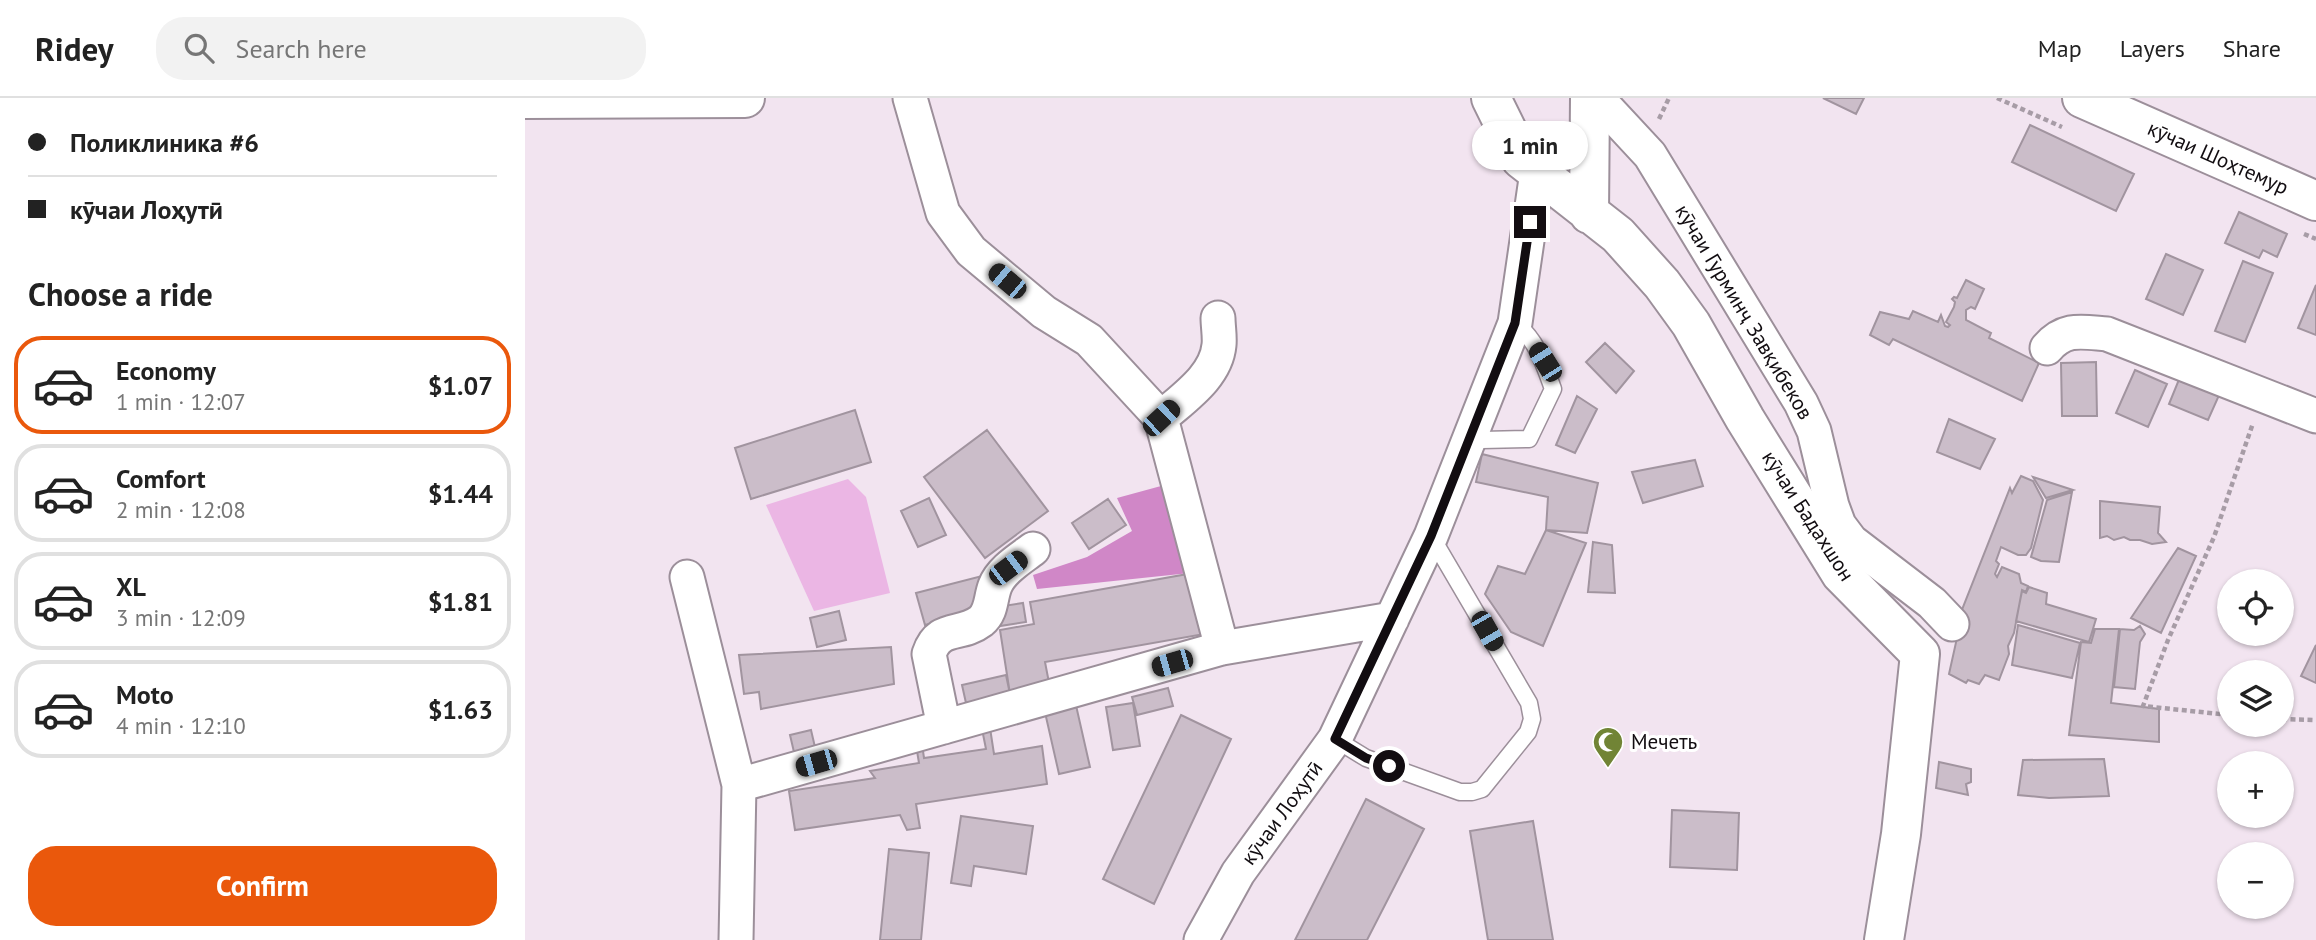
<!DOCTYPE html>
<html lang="en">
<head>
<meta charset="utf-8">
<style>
	body { margin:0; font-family:"PT Sans",sans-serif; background:#f2f2f2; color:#222; height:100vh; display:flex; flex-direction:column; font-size:26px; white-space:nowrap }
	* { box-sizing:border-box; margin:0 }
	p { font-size:23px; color:#767676 }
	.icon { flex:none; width:38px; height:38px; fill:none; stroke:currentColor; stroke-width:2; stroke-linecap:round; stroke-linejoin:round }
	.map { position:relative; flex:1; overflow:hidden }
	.side { display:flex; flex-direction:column; background:#fff; width:525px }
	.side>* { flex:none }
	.banner { display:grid; align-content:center; height:154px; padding:0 28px; background:#fff }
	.buttons { position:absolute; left:1692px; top:471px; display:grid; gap:14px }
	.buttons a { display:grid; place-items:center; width:77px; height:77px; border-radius:50%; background:#fff; box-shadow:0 2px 5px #0004; font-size:35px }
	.end { position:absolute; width:32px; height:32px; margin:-16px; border:9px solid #120d11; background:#fff; box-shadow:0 0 0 4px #fff }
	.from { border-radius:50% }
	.bubble { position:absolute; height:49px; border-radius:24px; background:#fff; box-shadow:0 2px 5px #0004; font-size:23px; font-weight:800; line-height:49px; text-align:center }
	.car { position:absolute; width:21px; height:42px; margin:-21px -10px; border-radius:9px; box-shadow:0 0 5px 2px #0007; background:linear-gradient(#222 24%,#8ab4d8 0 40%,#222 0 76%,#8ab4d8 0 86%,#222 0) }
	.banner b { display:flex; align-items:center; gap:24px; height:66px; font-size:26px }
	.banner b+b { border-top:2px solid #e0e0e0 }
	.banner i { width:18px; height:18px; background:#222 }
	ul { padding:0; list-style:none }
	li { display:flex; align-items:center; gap:21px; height:98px; margin:0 14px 10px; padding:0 14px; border:4px solid #e0e0e0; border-radius:28px }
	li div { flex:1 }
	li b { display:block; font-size:26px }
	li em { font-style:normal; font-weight:800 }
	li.active { border-color:#ea580c }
	li>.icon { width:63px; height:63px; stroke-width:1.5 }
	h2 { padding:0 28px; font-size:32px; line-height:84px }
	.button { display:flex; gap:14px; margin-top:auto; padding:14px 28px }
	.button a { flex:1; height:80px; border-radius:28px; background:#ea580c; color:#fff; font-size:28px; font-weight:800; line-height:80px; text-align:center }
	header { display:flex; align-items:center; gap:42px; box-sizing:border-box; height:98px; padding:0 35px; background:#fff; border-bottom:2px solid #e0e0e0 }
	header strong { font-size:33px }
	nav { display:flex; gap:38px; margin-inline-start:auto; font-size:24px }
	.search { width:490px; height:63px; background:#f2f2f2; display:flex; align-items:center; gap:18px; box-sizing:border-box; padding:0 24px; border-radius:28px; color:#767676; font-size:26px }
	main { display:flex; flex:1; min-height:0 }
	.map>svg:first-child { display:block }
	.green { fill:#ebb6e4 }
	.forest { fill:#d087c7 }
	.building { fill:#cbbdc9; stroke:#a1949f; stroke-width:2 }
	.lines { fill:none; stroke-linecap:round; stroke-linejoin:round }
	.service-casing { stroke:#9c8f9a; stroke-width:19 }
	.minor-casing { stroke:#9c8f9a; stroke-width:37 }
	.tertiary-casing { stroke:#9c8f9a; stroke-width:42 }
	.secondary-casing { stroke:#9c8f9a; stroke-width:42 }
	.path { stroke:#a79ca6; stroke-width:4.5; stroke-dasharray:5 3.5; stroke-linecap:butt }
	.service { stroke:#fff; stroke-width:16 }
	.minor { stroke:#fff; stroke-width:33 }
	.tertiary { stroke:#fff; stroke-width:38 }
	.secondary { stroke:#fff; stroke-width:38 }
	.route { stroke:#120d11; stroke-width:9 }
	.labels { text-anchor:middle; stroke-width:6; stroke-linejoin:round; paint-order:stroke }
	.street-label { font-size:21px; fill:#120d11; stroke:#fff }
	.poi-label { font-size:21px; fill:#120d11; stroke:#fff; text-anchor:start }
</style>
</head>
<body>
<header>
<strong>Ridey</strong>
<div class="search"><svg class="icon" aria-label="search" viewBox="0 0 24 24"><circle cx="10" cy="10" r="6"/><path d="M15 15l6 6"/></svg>Search here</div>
<nav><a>Map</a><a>Layers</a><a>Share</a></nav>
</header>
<main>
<section class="side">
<div class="banner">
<b><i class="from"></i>Поликлиника #6</b>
<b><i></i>кӯчаи Лоҳутӣ</b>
</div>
<h2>Choose a ride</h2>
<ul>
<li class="active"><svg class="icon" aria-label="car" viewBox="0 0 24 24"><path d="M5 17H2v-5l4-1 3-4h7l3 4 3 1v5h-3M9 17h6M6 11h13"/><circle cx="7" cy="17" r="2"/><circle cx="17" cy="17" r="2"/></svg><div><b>Economy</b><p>1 min · 12:07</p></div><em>$1.07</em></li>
<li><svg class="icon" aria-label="car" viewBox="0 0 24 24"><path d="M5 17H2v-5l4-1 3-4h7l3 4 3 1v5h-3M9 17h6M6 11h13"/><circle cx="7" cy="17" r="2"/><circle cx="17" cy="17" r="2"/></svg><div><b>Comfort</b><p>2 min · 12:08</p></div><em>$1.44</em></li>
<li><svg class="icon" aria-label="car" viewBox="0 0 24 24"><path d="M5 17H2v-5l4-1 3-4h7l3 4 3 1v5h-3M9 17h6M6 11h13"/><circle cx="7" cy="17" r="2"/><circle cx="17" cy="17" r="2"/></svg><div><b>XL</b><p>3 min · 12:09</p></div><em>$1.81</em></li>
<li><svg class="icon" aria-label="car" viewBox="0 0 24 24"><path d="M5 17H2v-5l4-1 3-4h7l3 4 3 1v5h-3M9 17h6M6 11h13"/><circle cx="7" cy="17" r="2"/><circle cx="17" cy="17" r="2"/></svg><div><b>Moto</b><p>4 min · 12:10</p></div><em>$1.63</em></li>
</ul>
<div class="button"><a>Confirm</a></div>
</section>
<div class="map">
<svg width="1791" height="842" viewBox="0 0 1791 842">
	<rect width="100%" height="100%" fill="#f2e4f0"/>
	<path class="green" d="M323,381L341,399L365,495L289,513L241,407Z"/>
	<path class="forest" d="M636,388L665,475L512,491L508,477L562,459L607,433L592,400Z"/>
	<path class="building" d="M1298,0H1339L1331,16Z
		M1505,27L1609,76L1591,113L1487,64Z
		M1714,114L1762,136L1752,159L1738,152L1734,160L1700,145Z
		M1641,156L1678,172L1658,217L1621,201Z
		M1718,163L1748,175L1720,244L1690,233Z
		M1441,182L1459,191L1450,211L1446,209L1441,212V222L1466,235L1464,240L1514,265L1497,303L1368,241L1364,247L1345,237L1355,214L1384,221L1388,213L1413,224L1416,217L1420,228L1423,229L1425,227L1421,224L1429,209L1430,204L1427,201L1429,199L1432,200Z
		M1791,187V237L1773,230Z
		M1080,245L1109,273L1091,295L1061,264Z
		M1571,264L1572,318H1537L1536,265Z
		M1610,272L1642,286L1623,329L1591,315Z
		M1655,279L1695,295L1683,322L1644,306Z
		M1052,298L1072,311L1050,355L1031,347Z
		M330,312L346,364L226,401L210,350Z
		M1424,321L1470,341L1455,371L1412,354Z
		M462,332L523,413L460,460L399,379Z
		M957,356L1073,385L1062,435L1021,432L1023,399L951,384Z
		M1170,362L1178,388L1118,405L1107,374Z
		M1496,378L1508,383L1518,402L1506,450L1501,457H1493L1476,449L1471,463L1474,466L1470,476L1472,479L1477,469L1494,476L1496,485L1503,488L1501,494L1497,492L1489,535L1483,548L1484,556L1474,582L1460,577L1454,586L1443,582L1441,585L1424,576L1432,540L1431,527L1485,390L1487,395Z
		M1508,379L1548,392L1521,400Z
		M1547,394L1534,464L1516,463L1506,459L1522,402Z
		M404,400L421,437L393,449L376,413Z
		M583,401L601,427L564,451L547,425Z
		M1575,403L1635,409L1633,435L1641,444L1627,446L1615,442H1605L1599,439L1589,442L1582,438L1575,440Z
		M1021,432L1061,445L1018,548L986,534L960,496L973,468L1000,476Z
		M1068,444L1087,447L1090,495L1063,494Z
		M1653,450L1671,458L1636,535L1606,520Z
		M674,474L685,535L520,564L525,590L485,596L475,532L509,526L505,504Z
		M457,478L456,513L400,527L391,495Z
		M1504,489L1522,495L1521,506L1571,521L1564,544L1491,523L1497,493L1501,495Z
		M498,505L501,524L475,528L472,509Z
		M314,513L321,542L292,549L285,520Z
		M1493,527L1555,545L1547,580L1487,567Z
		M1615,528L1620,536L1615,544L1610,591L1589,589L1595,531L1609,532Z
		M1570,531H1594L1586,605L1634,611V644L1544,637L1556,544L1566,545Z
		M1791,547V585L1776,578Z
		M366,549L369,586L236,611L234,594L219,596L214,557Z
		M481,577L485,596L441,605L437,587Z
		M643,590L648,608L612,617L607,599Z
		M550,603L565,669L534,676L519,610Z
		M608,605L615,648L588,652L581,609Z
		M656,617L706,641L629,806L578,781Z
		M465,630L469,656L517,648L522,686L391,706L395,730L382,732L375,717L270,732L264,693L350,680L345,673L394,665L391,647L397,646L399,660L461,651L457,631Z
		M286,632L293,662L272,667L265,637Z
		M1579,661L1584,698L1524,700L1493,697L1498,662Z
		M1414,664L1446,671V684L1441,686L1443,697L1411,690Z
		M841,701L899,731L842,842H770Z
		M1147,712L1214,715L1212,772L1145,769Z
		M436,718L508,728L501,776L449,768L446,788L426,785Z
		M1008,723L1028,842H963L945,733Z
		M364,751L404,755L396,842H355Z"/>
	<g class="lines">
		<g class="service-casing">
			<path id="service" d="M946,339L957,342L1004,341L1028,291C1019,266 1012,242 990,225
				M810,641L841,660L935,694H947L957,691L1003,634L1007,621L1004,605L906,438"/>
		</g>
		<g class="minor-casing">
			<path id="minor" d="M385,0L418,115L446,153L519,214L564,242L636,320L697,550
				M1072,0L1125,57L1276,305L1289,333L1307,408L1314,427L1326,443L1407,505L1427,526
				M1522,250C1540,229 1557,234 1582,236L1791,318
				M636,320C658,300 691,279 694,247C695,239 693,228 693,220
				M162,479L214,687L211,842
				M419,629L404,556C414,526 435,539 456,523C467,514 465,501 470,488C476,472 495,461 508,451
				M214,687L697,550L867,521
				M676,842L713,775L810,641L906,438L990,225L1012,74"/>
		</g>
		<g class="tertiary-casing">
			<path id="tertiary" d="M0,1L220,0"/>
		</g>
		<g class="secondary-casing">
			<path id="secondary" d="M966,0L996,61L1093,137L1137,186L1166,226L1220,321L1316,476L1395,556L1376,736L1359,842
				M1557,0L1791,103
				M1064,116L1065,0"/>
		</g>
		<path class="path" d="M1472,0L1537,29
			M1134,21L1144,0
			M1779,136L1791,141
			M1704,617L1618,608L1643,542L1689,439L1728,325
			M1757,621L1791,622"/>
		<use href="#service" class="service"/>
		<use href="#minor" class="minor"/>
		<use href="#tertiary" class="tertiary"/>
		<use href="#secondary" class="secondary"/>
	</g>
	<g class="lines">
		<path class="route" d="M864,668L841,660L810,641L906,438L990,225L1005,124"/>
	</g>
	<defs>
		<g id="mosque-pin" transform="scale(1.575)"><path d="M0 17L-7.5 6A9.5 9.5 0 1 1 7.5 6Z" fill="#718435" stroke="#fff"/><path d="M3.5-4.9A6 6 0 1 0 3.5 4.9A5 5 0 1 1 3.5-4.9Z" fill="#fff"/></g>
	</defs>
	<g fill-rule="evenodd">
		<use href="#mosque-pin" x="1083" y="644"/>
	</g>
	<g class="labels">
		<g class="street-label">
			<text transform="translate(1693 60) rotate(24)" y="7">кӯчаи Шоҳтемур</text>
			<text transform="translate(1219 214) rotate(59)" y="7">кӯчаи Гурминҷ Завқибеков</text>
			<text transform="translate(1283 418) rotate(57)" y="7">кӯчаи Бадахшон</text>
			<text transform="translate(757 715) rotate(-54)" y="7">кӯчаи Лоҳутӣ</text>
		</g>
		<g class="poi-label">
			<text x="1106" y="651">Мечеть</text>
		</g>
	</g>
</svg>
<div class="buttons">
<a><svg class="icon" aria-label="locate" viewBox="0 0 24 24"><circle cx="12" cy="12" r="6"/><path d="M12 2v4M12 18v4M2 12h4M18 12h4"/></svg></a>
<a><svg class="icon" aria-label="layers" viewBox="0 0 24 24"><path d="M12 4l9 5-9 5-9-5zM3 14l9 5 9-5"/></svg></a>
<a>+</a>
<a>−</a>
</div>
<i class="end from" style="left:864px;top:668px"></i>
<i class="end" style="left:1005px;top:124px"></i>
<div class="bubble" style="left:947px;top:23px;width:116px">1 min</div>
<i class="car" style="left:482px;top:183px;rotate:310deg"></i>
<i class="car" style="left:1020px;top:264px;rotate:328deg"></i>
<i class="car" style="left:636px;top:320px;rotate:47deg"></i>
<i class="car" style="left:483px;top:470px;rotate:53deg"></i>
<i class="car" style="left:962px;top:533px;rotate:150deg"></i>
<i class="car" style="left:647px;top:565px;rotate:254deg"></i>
<i class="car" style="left:291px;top:665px;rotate:254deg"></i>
</div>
</main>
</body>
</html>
